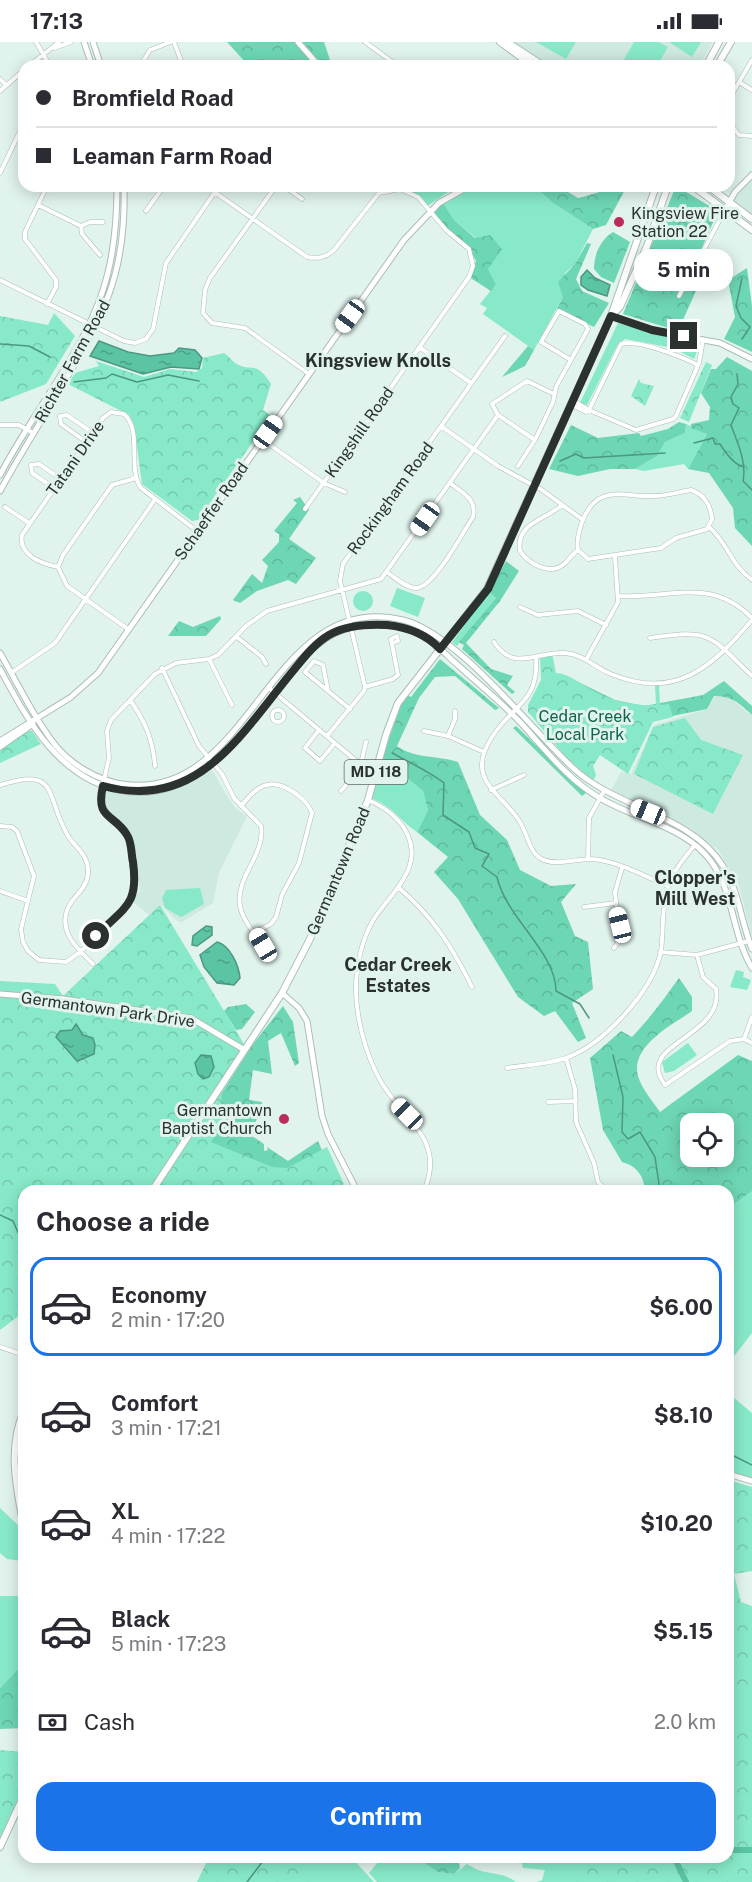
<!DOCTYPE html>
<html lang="en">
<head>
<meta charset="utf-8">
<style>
	body { margin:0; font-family:"Public Sans",sans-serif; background:#f7f7f7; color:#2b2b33; height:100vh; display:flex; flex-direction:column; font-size:22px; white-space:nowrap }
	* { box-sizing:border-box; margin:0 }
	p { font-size:20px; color:#7c7c81 }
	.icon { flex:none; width:33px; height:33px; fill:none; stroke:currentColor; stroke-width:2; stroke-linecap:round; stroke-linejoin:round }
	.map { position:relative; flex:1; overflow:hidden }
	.side { position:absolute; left:18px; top:1143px; width:716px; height:678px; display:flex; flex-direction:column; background:#fff; border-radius:18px; box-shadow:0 3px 15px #0003 }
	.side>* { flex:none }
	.hud { position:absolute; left:18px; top:18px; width:717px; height:132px; border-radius:18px; box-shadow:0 3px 15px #0003; display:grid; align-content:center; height:132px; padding:0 18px; background:#fff }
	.buttons { position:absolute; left:680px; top:1071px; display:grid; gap:12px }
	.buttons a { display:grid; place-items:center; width:54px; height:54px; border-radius:12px; background:#fff; box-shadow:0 3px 15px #0003; font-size:30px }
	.end { position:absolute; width:27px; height:27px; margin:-14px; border:8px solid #2a312e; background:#fff; box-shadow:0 0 0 3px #fff }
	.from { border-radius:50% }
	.bubble { position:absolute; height:42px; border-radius:18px; background:#fff; box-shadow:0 3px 15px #0003; font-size:20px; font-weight:700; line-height:42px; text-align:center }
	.car { position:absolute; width:18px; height:36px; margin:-18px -9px; border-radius:8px; box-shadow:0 0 4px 2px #0007; background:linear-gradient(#fff 24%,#345 0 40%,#fff 0 76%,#345 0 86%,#fff 0) }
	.hud b { display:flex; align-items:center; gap:21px; height:57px; font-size:22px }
	.hud b+b { border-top:2px solid #e1e1e2 }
	.hud i { width:15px; height:15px; background:#2b2b33 }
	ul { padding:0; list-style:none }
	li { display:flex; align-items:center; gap:18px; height:99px; margin:0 12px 9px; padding:0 6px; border:3px solid transparent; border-radius:18px }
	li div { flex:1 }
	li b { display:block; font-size:22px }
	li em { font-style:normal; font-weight:700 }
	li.current { border-color:#1a73e8 }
	li>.icon { width:54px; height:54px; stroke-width:1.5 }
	h2 { padding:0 18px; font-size:27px; line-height:72px }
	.pay { display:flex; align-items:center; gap:15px; height:66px; padding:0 18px; font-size:22px }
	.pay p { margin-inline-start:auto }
	.cta { display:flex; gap:12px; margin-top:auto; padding:12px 18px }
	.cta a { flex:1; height:69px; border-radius:18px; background:#1a73e8; color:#fff; font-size:24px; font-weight:700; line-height:69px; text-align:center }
	.status { display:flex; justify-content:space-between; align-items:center; height:42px; padding:0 30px; background:#fff; direction:ltr }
	.status svg { height:16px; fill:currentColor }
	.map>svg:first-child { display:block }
	.built { fill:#cee9df }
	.green { fill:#87e9c9 }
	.forest { fill:url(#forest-crowns); fill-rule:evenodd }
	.park { fill:url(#park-crowns) }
	.water { fill:url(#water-ripples); stroke:#4c9881; stroke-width:1.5 }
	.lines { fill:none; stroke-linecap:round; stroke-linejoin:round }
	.stream { stroke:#4c9881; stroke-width:1.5 }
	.river { stroke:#5bc4a5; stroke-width:6 }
	.street-casing { stroke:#abbdb6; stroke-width:5 }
	.secondary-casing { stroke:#abbdb6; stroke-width:7 }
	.primary-casing { stroke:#abbdb6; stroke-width:8 }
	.street { stroke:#fff; stroke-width:4 }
	.secondary { stroke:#fff; stroke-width:5 }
	.primary { stroke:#fff; stroke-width:6 }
	.route { stroke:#2a312e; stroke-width:8 }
	.poi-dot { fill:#ba2c5e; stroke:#e0f3ec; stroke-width:2 }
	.labels { text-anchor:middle; stroke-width:6; stroke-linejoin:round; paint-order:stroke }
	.shield { fill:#e0f3ec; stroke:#616b67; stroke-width:1.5 }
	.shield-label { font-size:15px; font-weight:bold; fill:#2a312e }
	.poi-label { font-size:16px; fill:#2a312e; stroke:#e0f3ec; text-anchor:start }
	.street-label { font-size:16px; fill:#2a312e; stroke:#e0f3ec }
	.park-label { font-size:16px; fill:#0f644f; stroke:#e0f3ec }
	.neighbourhood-label { font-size:18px; font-weight:bold; fill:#2a312e; stroke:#e0f3ec }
</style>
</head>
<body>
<div class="status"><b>17:13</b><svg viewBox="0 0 49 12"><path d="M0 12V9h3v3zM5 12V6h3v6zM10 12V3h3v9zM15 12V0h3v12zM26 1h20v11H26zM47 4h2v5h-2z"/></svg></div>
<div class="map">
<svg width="752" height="1840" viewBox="0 0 752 1840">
	<defs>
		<pattern id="forest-crowns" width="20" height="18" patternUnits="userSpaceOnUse" patternTransform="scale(1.5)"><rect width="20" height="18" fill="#6dd6b5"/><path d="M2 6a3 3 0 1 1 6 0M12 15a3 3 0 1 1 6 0" fill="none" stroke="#5fb89c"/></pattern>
		<pattern id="park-crowns" width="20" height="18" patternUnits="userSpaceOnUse" patternTransform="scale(1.5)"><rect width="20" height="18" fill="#87e9c9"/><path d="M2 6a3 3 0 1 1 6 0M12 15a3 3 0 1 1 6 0" fill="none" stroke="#75c8ad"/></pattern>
		<pattern id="water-ripples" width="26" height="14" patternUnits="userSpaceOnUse" patternTransform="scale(1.5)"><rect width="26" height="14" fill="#5bc4a5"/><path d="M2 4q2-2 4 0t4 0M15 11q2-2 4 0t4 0" fill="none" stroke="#4ba087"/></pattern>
	</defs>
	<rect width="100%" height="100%" fill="#e0f3ec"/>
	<path class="built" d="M513,0H713L699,24H552Z
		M752,133V177L730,159Z
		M723,650L752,674V896L739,844L719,809L689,785L611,748L621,730L631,732L654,683L707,667L715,654Z
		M212,728L227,754L237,768L247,774L219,831L213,861L182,880L177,879L161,863L149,873L132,859L140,848L131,792L107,768L105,754L107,749L137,754L168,750Z"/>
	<path class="green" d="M536,0H576L566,17Z
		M634,0H658L668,5L657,24H620Z
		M669,0H701L692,15Z
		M410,144H457L426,165L409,149Z
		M469,144H534L553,161L593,187L575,222L565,231L563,255L534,308L483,272L487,266L480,262L496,242L488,227L490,193L476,196L454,178L442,159Z
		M618,281L667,294L697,298L700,300L695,315L694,317L673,306L625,297L618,302L587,363L580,361Z
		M686,382L707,392L688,427L684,422L644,429L635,427L657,414L665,400L685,391Z
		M397,546L425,556L418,575L390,564Z
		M353 559a10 10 0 1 1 20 0a10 10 0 1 1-20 0Z
		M489,550L496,556L457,604L452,600Z
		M382,716L423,749L428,768L417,790C398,777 395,766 371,756Z
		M200,846L204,862L181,875L165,866L162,856L166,848Z
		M736,928L744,930L743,935L751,938L747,948L730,945Z
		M688,1001L697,1013L674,1029L665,1031L662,1020Z
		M752,1149V1291L728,1322V1167Z
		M728,1351L752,1371V1439L728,1432Z
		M0,1466L21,1486L22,1519L7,1517L0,1511Z
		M0,1554H24V1621L0,1646Z
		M728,1636L752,1637V1713L728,1692Z
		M295,1815H351L374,1840H319Z
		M382,1815H415L438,1830L454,1832L467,1822C486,1835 501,1828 516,1840H377L369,1831Z
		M520,1815H594L581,1840H537L542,1838L545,1828L523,1826Z"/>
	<path class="forest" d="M227,0H296L316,24H249Z
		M301,0H324L332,24H321Z
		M534,144H558L578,156C595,153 610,144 627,144L606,183L593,187L553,161Z
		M676,144L718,169L700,210L721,229L700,240L678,289L623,272Z
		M442,159L454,178L475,196L490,193L502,207L488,227L496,242L491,249L469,235L476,219L469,207L430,170Z
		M613,190L630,200L614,241L601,235L594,227C594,213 600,198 613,190Z
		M587,201L591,202L576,237L582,249L609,261L594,285L557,267L563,255L558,240L575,222Z
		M747,226L752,264V310L724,297L735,275L728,238Z
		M528,304L534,308L525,324L502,335Z
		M727,315L752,329V504L735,486L733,466L709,431L688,427L707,392L691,386V382L709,378L710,365L701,351L711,327H716Z
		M679,380L686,382L685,391L665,400L657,414L635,427H610L578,434L549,427L571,383L598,396L639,391L641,394L668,387Z
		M300,455L309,468L289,497L316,516L296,542L288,538L257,549L240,561L233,558L252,532L262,541L268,524L262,518L279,500V492L274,489L297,461L293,458Z
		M506,519L519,529L500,559L466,601L491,627L513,634L507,643L515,650L512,652L462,607L464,603L459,600L496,556L489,550Z
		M220,574L221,577L206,594H168L179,579L193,585Z
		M440,617L499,666L495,668L455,634L435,635L419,656L397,704C415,717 436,713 458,720L480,773L507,798L520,828L551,844L576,842L561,860L575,894L588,900L593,947L572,961L586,996L578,1000L555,969L544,974L518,955L458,857L434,830L448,815L417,790L428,768L423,749L382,716L405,652L411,655Z
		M560,631L615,658L644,664L703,653L724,639L752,664V673C741,662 730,653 714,654L707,667L653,678L611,665Z
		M516,684L586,751L582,754L513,686Z
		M679,936L692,955V969C672,983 630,1004 638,1034C641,1046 654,1061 660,1070L738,1013L752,1019V1149L728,1167V1149H645C644,1134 637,1124 622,1120L603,1088L590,1016L621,989L632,995C650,976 664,957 679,936ZM690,1082H723V1114H690Z
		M246,962L255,970L242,987L236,988L224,969L228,965Z
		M283,964L293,980L299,1021L295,1024L281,991L268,999L272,1032L253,1028L249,1058L262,1060V1068L249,1092L264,1102V1109L268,1108L267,1105L288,1119L318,1099L331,1130L159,1149L253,1002Z
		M24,1621V1686L0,1687V1646Z
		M415,1815H458L460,1826L454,1832L438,1830Z"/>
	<path class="park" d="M54,271L75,294L46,342L0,360V274L48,283Z
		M224,311C229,314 231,318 235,321C252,332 255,316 271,342L263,368L271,374L198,478L192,479L142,442L134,383L129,373L68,342L75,331L99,324L96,319L144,335L170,327L196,330L202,326L203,316Z
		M706,320L712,323L689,380L680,376Z
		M639,337L641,341L654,344L645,364L631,354Z
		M552,611L556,631C570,632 582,643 595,650C614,660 635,664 656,663L655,642H659L660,663L669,662L673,675L653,680L628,732L600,713L593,724L596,733L593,739L566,715L528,670V663L541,638L540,614Z
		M685,676L701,698L743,713L713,772L634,732L653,685Z
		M26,688L32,689L41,702L0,721V702Z
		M160,863L244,1002L215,1048L221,1046L223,1080L211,1100L272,1125L287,1126L327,1105L344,1142L333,1149H24V1270L0,1288V939L55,942L63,954Z
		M728,1438L752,1445V1529L734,1532L741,1560L752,1564V1647L728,1645Z
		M728,1685L752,1686V1840H576L588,1815H728Z
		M0,1708L24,1710V1745L0,1798Z
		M209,1815H296L320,1840H197Z"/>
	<path class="water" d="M587,228L595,236L610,243L607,254L588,248L581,243V235Z
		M99,299L128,310L150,314L174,311L179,306L195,308L202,316L199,327L171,325L143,332L90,314Z
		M206,884L212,885V893L197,904L192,903L193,894Z
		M217,900C230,903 239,924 240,936L234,943L217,941L204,925L200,913Z
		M76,982L83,993L93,996L95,1003L94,1012L77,1019L56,995L60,989L72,988Z
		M201,1013L211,1014L214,1025L209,1035L203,1037L198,1032L195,1021Z"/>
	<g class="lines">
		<path class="stream" d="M742,297L750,285L741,276L736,264L742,236
			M0,302L29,304L50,315
			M737,332L738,342L731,355L733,362L739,366L731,383C737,400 747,420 743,439L752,448
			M74,340L106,336L112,332L137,340L168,333L199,339
			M694,401L713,396L715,402H720C725,410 734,423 744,425
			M560,419L576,412L584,416L665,411
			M392,711C410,721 427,728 444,741L443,773L469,790L475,806L489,812L482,824L497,835C506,876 556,910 556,949L580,962L589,976
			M613,1013L623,1055L622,1090L628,1097L640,1090L655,1115L660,1149
			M0,1173L13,1179L24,1204
			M728,1411L752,1423
			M247,1840L266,1815"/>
		<path class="river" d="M728,1808H752
			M674,1815L686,1840"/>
		<g class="street-casing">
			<path id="street" d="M36,0L50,24
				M174,0L183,24
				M365,0L398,24
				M54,6L71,0
				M29,24L59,0
				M140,24L150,8L171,0
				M0,37L6,43
				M739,40L752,48
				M0,49L24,28
				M729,57L752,18
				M729,80L739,93L752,94
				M0,131L23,83V76
				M206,144L307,215C318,217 325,216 334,208L379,151L400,147L418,155L446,188L469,207L473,224L469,235L305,467
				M276,144L210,236L205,248L203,271L212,281L245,286L309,332
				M284,144L302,157
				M38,163L81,184L82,192L100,213
				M146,169L164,144
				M81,184L90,180H103
				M0,238L124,299L135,301L146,297L153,287L166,221L219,144
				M679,254L725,168
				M47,262L56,245V238L25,197V190L47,144
				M419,305L471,341
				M698,323C682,315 638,297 621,302L589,368L636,388L673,377L676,374L699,321L703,298
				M574,359L589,368
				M572,363L586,370L589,368
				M0,383H19L33,391
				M442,385L498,424L542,448L583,478
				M263,398L324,441L345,450
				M535,398L498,373L492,362L527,339L554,352
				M86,400L61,382L60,374L67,373L93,391
				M518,424L535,398L553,360L556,345L588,287L585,282L559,269L541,300L571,318
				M54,446L32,431L31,423L39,422L61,437
				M691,448C704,452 711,464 712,477L707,487L676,496L661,506L588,517L578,508C576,499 579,489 582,480C597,441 622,455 654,454C667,454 678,450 691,448Z
				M562,463C547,477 515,481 520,509C529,522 550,534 564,522C569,518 572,512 578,508
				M5,465L29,481
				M709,485C728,501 730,522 752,538
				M58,525C42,522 18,513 22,493L103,376L111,370L124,372C143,389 127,426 141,446L197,489
				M387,530C395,536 405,545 415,546C433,548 463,490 473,475C477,457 463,451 450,441
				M619,554C670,557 710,534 752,576
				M520,565L538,573L578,569L606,583
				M128,587L67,544L58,525L63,513L112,443L136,436
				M238,596L262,615L266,622
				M650,596C712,587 708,592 752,634
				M494,600C514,631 536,609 565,611C583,612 595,626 611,632C676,659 712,625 752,578
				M536,615C539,661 513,662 492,695C464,738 501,750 520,780C527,791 529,809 540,816C555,825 574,817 590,817C616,818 644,834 668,844
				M209,617L232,663
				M586,618L618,560L615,515
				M162,626L199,704L222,732L234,756L261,784C266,812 235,835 240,864C243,881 262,900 271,916
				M11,631L55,601L154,459
				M365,645L393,637L398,633L391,597L397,594L398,599L393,601
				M269,646L360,722
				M328,649L323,623L314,619L305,630L350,667
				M130,658C145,679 153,698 155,724
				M272 674a6 6 0 1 1 12 0a6 6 0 1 1-12 0Z
				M319,688L305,706L320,719L335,701
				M424,689L448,694L484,710
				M327,694L364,649L365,645L340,539L343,522L505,294
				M448,694L455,677V669
				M0,743C60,724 45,754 67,792C74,805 87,811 88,827C89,842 80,849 72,859C54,885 75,905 93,922
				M491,748L524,733
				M341,749L360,726L366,700
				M368,758C399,771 425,801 404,836C395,852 381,865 372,880C362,899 357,920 356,942C355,973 365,1011 380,1038C401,1077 447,1096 424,1149
				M241,764C248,756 256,745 267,743C283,739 307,757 312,771L299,821L282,853L276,875L271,882L256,890
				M0,784L12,785L17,789L34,834L21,887L23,900L28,909L39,918L66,920L80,910L129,861L135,848L128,793L105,773L101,765L100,755L109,716L107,689L111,678L155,632L176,621L209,617L218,613L246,584L267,569L381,537L498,373
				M588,817L589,776L604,749
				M398,845C434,876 451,903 472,945
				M0,849L28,859
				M584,865L616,861
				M614,906L620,898L615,850L622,826
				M660,910L697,913L749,899
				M697,913L703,935L716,947C725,996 633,1001 665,1043L730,999L744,997L752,1001
				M744,997L752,975
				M566,1016L575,1047L576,1080L594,1121L598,1140L604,1146L611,1147
				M507,1026C527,1023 548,1022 566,1016C604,1002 653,949 661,909C664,888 661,865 668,845C673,829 685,815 695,803
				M548,1060L576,1059
				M0,1305L24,1313"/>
		</g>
		<g class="secondary-casing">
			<path id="secondary" d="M84,0L92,24
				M93,0L101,24
				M298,0L319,24
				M725,168L735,150L752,133
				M611,274L660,290L720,301L752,317
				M0,433C30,375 84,309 103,248C114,215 117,179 117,144
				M0,449C34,386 83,318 109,252C121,219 125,180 124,144
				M0,611C18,642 34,676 56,704C72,723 97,738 122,742C253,762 268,545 403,578C457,591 531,687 573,726C617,767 691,772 723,824C739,849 741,880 752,907
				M0,627C28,679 60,739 124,749C199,761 245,688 286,638C305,614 322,591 354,585C372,582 393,581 410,588C430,595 444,611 460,625C480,643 502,661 521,681C545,707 568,738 600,756C633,776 678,783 705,812C735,845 730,889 752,926
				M0,699L71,655L98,631L404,198L439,161L469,144
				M0,705L33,682
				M282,951L299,966L307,979L322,1074L328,1092L357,1149
				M0,952L63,957L191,976L243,1007
				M728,1432L752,1439"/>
		</g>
		<g class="primary-casing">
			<path id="primary" d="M500,0L533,24
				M507,0L544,24
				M706,24L719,0
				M717,24L731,0
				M693,144L752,188
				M708,144L752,177
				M614,271L620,265L647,204L668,144
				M152,1149L282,951L310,897L368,758L386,693L398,661L487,547L611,274L656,144
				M24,1369C7,1407 17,1447 24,1486
				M0,1805L24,1753"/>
		</g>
		<use href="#street" class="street"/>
		<use href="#secondary" class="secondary"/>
		<use href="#primary" class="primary"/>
	</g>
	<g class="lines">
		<path class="route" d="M96,894C124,865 139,864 133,820C131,812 132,800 127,793C114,771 95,778 103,744C195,769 237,698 288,635C300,621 312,603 329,593C346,583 368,582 387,583C406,585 426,592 440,607L488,547L611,274L652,288L684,294"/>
	</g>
	<g class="poi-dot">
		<circle cx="619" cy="180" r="6"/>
		<circle cx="284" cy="1077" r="6"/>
	</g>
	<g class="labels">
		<rect class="shield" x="344.5" y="718" width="63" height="24" rx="4.5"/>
		<g class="shield-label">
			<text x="376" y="735">MD 118</text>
		</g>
		<g class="poi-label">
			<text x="631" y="177">Kingsview Fire<tspan x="631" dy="18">Station 22</tspan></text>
			<text x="272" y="1074" text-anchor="end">Germantown<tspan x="272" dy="18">Baptist Church</tspan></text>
		</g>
		<g class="street-label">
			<text transform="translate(72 319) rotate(-61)" y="6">Richter Farm Road</text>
			<text transform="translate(359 390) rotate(-55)" y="6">Kingshill Road</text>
			<text transform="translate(75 416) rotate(-55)" y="6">Tatani Drive</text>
			<text transform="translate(390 456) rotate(-54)" y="6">Rockingham Road</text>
			<text transform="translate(211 469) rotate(-55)" y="6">Schaeffer Road</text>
			<text transform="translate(338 829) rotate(-67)" y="6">Germantown Road</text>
			<text transform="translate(108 967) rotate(8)" y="6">Germantown Park Drive</text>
		</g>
		<g class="park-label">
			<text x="585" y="680">Cedar Creek<tspan x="585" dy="18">Local Park</tspan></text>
		</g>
		<g class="neighbourhood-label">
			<text x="378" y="325">Kingsview Knolls</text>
			<text x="695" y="842">Clopper's<tspan x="695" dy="21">Mill West</tspan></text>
			<text x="398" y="929">Cedar Creek<tspan x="398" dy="21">Estates</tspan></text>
		</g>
	</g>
</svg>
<div class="buttons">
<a><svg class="icon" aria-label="locate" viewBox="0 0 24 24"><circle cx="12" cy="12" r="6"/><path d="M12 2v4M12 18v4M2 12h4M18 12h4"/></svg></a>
</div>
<i class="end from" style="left:96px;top:894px"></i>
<i class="end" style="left:684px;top:294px"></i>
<div class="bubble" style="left:634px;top:207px;width:99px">5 min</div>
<i class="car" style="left:350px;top:274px;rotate:216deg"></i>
<i class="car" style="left:268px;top:390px;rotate:35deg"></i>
<i class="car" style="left:425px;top:477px;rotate:215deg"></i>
<i class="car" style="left:648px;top:770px;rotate:292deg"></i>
<i class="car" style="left:620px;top:883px;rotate:346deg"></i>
<i class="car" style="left:263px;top:903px;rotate:329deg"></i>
<i class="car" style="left:407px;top:1072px;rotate:315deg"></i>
<div class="hud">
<b><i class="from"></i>Bromfield Road</b>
<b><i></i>Leaman Farm Road</b>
</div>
<section class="side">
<h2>Choose a ride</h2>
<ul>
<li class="current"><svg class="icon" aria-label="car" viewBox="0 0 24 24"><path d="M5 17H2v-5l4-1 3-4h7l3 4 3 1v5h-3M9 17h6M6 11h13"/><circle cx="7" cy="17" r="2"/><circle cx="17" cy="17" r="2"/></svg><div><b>Economy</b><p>2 min · 17:20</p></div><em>$6.00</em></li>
<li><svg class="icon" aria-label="car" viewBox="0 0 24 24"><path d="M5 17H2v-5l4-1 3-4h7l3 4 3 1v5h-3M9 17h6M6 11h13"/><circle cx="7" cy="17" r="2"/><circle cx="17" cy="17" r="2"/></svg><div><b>Comfort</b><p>3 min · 17:21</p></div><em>$8.10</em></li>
<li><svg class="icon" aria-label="car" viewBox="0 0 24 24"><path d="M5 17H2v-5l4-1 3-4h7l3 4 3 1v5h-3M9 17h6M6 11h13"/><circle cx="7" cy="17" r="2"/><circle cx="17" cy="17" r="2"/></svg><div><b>XL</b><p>4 min · 17:22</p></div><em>$10.20</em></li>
<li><svg class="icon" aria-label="car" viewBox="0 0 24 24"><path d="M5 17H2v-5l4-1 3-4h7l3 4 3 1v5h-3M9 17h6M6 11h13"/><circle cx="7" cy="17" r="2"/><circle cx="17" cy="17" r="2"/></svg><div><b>Black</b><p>5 min · 17:23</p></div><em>$5.15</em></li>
</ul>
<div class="pay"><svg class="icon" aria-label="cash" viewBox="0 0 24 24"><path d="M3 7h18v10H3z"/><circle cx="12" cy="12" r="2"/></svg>Cash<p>2.0 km</p></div>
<div class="cta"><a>Confirm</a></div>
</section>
</div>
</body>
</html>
